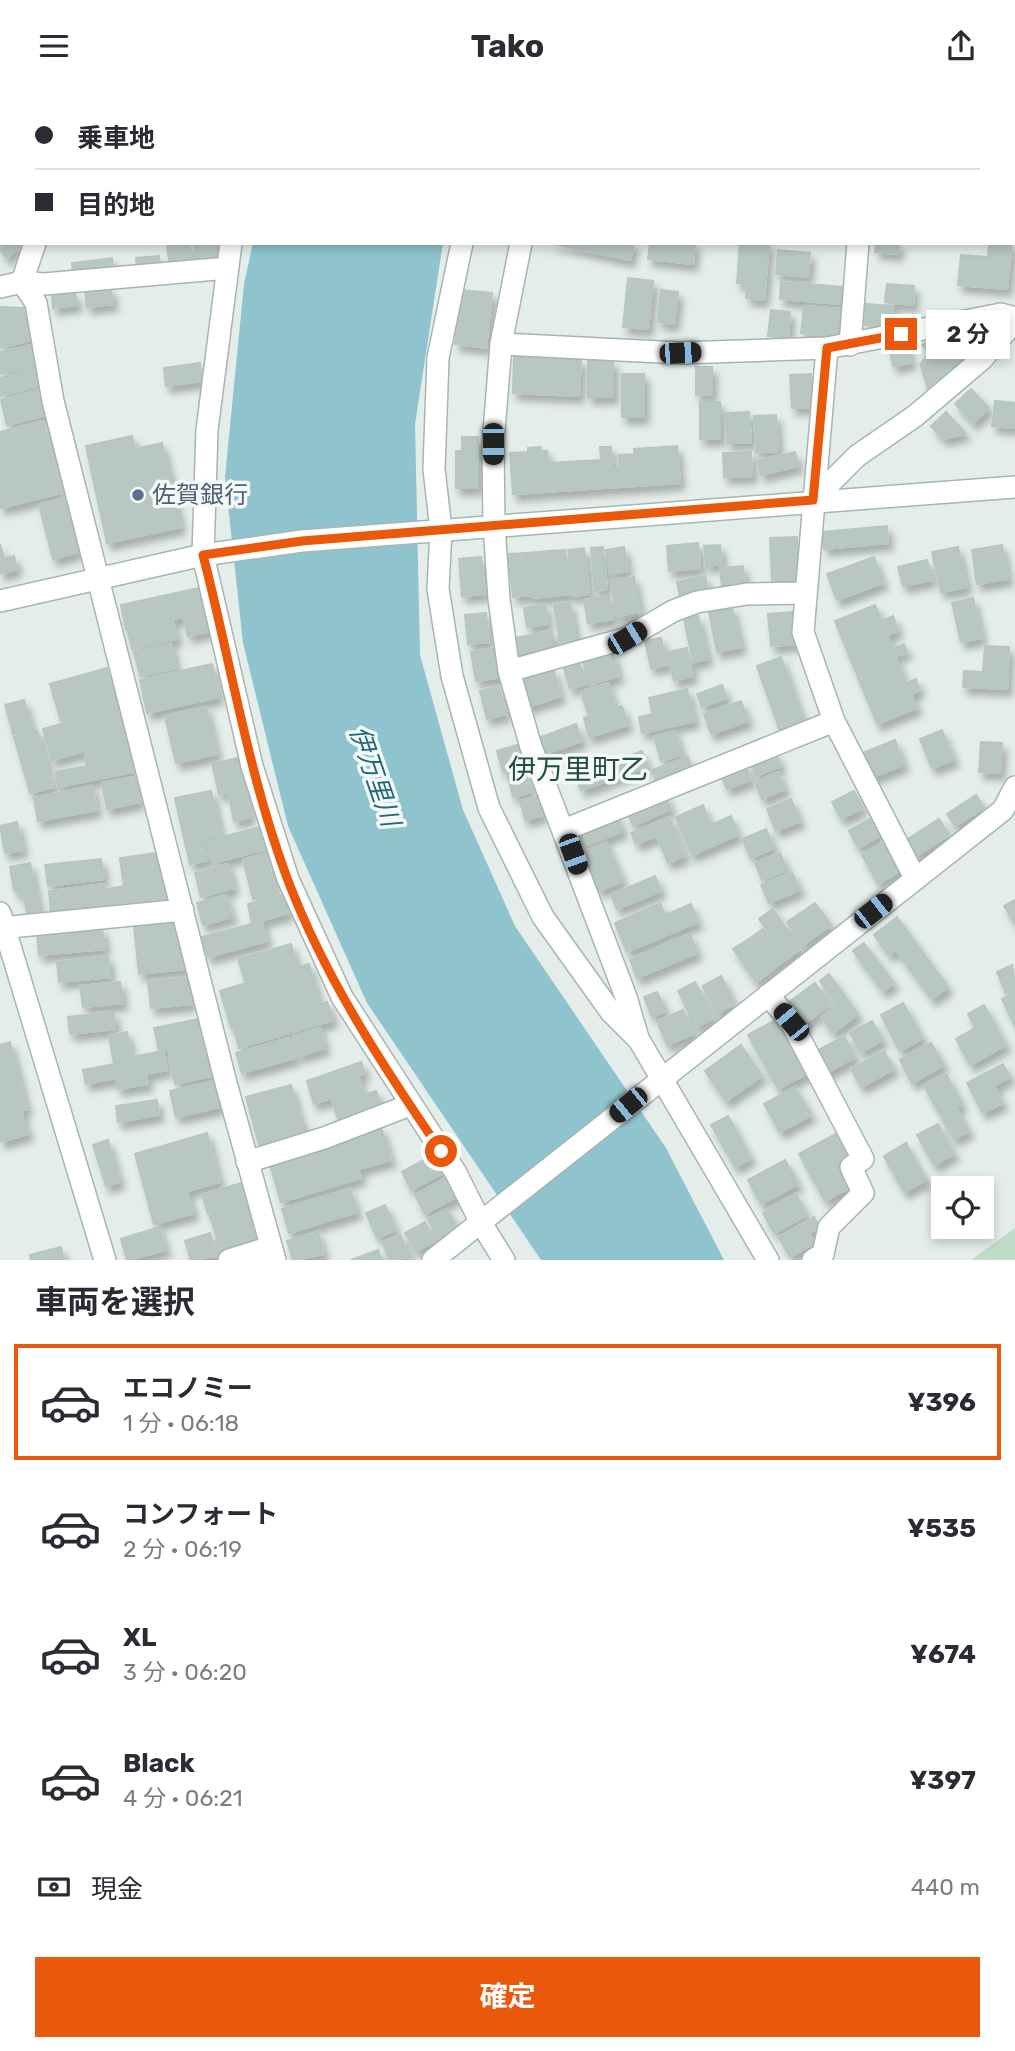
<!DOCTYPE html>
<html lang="ja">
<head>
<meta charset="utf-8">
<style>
	body { margin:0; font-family:Rubik,"Noto Sans JP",sans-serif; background:#f2f2f3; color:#2b2b33; height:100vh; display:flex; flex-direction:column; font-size:26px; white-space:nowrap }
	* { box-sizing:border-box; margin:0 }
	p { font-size:23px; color:#7c7c81 }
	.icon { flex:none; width:38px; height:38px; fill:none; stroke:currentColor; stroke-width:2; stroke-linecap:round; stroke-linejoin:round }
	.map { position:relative; height:1169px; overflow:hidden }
	.side { display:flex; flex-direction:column; background:#fff; flex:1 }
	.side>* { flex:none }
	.banner { position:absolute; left:0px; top:0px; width:1015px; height:154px; box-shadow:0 4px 10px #0003; display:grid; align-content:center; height:154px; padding:0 35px; background:#fff }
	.controls { position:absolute; left:931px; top:1085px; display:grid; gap:14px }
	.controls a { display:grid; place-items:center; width:63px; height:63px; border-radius:0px; background:#fff; box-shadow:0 4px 10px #0003; font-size:35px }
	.end { position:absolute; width:32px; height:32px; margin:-16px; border:9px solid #ea580c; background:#fff; box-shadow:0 0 0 4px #fff }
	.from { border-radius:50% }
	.bubble { position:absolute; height:49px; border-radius:0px; background:#fff; box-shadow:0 4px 10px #0003; font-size:23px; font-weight:700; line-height:49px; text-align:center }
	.car { position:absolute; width:21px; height:42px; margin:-21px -10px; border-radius:9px; box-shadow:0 0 5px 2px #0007; background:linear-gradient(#222 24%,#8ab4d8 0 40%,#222 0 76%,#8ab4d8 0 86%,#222 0) }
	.banner b { display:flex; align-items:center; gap:24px; height:66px; font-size:26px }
	.banner b+b { border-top:2px solid #e1e1e2 }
	.banner i { width:18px; height:18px; background:#2b2b33 }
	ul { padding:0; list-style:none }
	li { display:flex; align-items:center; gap:21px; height:116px; margin:0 14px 10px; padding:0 21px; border:4px solid transparent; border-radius:0px }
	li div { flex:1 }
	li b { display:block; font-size:26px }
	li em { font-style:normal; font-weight:700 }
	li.active { border-color:#ea580c }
	li>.icon { width:63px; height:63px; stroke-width:1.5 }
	h2 { padding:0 35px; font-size:32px; line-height:84px }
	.pay { display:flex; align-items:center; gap:18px; height:77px; padding:0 35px; font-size:26px }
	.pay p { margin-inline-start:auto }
	.cta { display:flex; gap:14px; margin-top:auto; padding:14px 35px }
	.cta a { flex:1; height:80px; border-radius:0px; background:#ea580c; color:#fff; font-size:28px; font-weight:700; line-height:80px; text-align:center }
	header { display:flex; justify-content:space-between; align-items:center; height:91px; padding:0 35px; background:#fff; font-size:32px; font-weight:700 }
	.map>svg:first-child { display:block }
	.green { fill:#bedcc6 }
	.water { fill:#8fc4ce }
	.building { fill:#b9c7c2; stroke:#b7c6c0; stroke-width:2; filter:url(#shadow) }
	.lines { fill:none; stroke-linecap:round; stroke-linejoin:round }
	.street-casing { stroke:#a7b5b0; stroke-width:24 }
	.secondary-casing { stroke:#a3b8b0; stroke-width:24 }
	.street { stroke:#fff; stroke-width:21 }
	.secondary { stroke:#fff; stroke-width:21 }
	.route { stroke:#ea580c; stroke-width:9 }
	.service-dot { fill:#5c6f8a; stroke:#f4f9f7; stroke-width:2.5 }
	.labels { text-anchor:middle; stroke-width:7; stroke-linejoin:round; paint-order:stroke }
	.service-label { font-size:24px; fill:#4e5e75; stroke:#f4f9f7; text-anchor:start }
	.water-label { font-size:26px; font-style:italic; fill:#216776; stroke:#f4f9f7 }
	.quarter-label { font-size:28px; fill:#214e43; stroke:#f4f9f7 }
</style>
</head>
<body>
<header><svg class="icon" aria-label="menu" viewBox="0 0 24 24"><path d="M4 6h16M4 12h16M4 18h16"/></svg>Tako<svg class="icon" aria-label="share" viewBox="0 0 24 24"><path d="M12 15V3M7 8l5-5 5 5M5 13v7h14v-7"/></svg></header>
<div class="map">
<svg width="1015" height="1169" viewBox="0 0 1015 1169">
	<defs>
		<filter id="shadow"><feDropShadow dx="4.5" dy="7" stdDeviation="3.5" flood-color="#0004"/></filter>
	</defs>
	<rect width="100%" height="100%" fill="#e4ede9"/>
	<path class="green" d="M1015,1137V1169H971Z"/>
	<path class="water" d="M253,152H443L415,333L420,564L463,719L515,835L666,1057L724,1169H541L367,912L288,735L243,552L225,386L244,193Z"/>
	<path class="building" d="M53,0H143L52,2Z
		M0,124L2,152H23L7,167L0,159Z
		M167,152H190L192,168L169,170Z
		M194,152H217L219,167L196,169Z
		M551,152H634L630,169Z
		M650,152H695L693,173L648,168Z
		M740,152H769L764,209L746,207L747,193L737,192Z
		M876,152H899L898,163L875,161Z
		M989,152H1012L1007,198L958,194L961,164L988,166Z
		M778,159L810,162L808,186L776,183Z
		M159,165L160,174L137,176L136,167Z
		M112,167L113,177L73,182L72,172Z
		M628,187L653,190L648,238L623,236Z
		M781,191L842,196L841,213L780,208Z
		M887,193L914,195L913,214L885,211Z
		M111,197L113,213L87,216L85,200Z
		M461,199L492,202L486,257L455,253Z
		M661,199L678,201L674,233L658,231Z
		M75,202L77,214L53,217L52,205Z
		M866,213L893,215L891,237L865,234Z
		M804,215L840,218L838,246L801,242Z
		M0,216L25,217L27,224L0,231Z
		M771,219L790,221L788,247L768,245Z
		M27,226L32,249L0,257V233Z
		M992,235L994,237L967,263L948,243Z
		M942,243L964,267L948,282L922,254Z
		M907,251L911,272L893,275L889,255Z
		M32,254L37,274L0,283V261Z
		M514,265L581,269L579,305L513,302Z
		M927,265L945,285L929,300L920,273Z
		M588,270H613V306H588Z
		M200,272L202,290L166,295L164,277Z
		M696,276H712V304H696Z
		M37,277L41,294L0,305V287Z
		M622,283H644V326H622Z
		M811,283L812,316L792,317L790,284Z
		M41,298L47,324L7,334L1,309Z
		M971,298L989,317L973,332L955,313Z
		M995,310L1015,312V337L992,335Z
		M700,311H720V348H700Z
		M749,321L751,351L727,352L726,322Z
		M946,321L966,343L943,348L931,335Z
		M776,324L778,360L756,361L754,325Z
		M43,330L61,402L0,417V341Z
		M132,345L135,358L162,352L181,436L107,452L86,355Z
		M462,346H478V397H456V360H462Z
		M677,355L680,392L513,403L510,362L528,361V357L541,356V360H547L548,372L601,369L600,356H611L613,377H620L619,364L635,363L634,358Z
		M751,361L752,385L724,386L723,362Z
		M795,361L798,375L761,384L757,370Z
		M65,407L79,461L53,468L39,414Z
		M887,435L888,452L824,458L822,441Z
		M797,446L799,488L772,489L770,447Z
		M698,452L700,477L669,480L667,455Z
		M0,453L4,468L14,465L17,478L0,483Z
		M720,454L722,473L706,475L704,455Z
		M1002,454L1008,488L977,493L972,459Z
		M603,456L607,498L595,500L591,457Z
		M624,456L628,480L610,483L606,459Z
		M958,456L967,496L941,501L932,461Z
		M584,457L589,503L573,505L568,459Z
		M565,459L570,503L553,505L549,460Z
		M548,460L553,505L532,507L528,462Z
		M526,462L530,504L513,506L508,463Z
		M481,466L485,503L462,505L459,468Z
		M874,466L883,492L837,509L827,483Z
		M927,469L932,489L903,495L898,476Z
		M743,475L745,493L722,495L720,477Z
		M705,485L708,500L680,506L677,491Z
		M634,486L640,521L617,525L611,490Z
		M199,497L204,521L126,539L121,514Z
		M609,505L613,528L588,532L584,509Z
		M973,507L982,547L961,551L952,512Z
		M570,512L576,549L560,551L554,514Z
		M545,513L548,533L527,536L524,517Z
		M875,514L882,530L893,525L898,540L887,544L893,558L904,553L907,561L895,565L906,592L916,588L920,599L911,603L917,617L877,633L835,530Z
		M732,516L741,556L717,561L709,521Z
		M793,521L796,553L771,555L768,523Z
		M486,522L489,551L468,553L465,524Z
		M207,523L211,540L188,545L184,529Z
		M698,525L708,568L693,571L684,528Z
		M173,531L177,548L132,558L128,541Z
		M552,540L555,560L518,566L515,547Z
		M661,547L667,574L651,577L645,550Z
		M171,553L176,577L140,585L134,561Z
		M985,555L1009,556L1007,598L963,596L964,580L983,581Z
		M497,557L502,586L476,590L471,561Z
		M687,557L693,585L674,590L668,561Z
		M612,561L619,585L590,593L583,570Z
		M781,566L805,635L781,643L757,575Z
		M579,570L586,593L570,598L563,575Z
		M212,573L219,606L147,622L140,589Z
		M107,577L117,614L61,630L50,593Z
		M553,578L561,605L527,616L519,589Z
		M608,592L615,615L588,623L581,601Z
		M722,594L727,607L702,616L697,603Z
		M499,595L506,623L487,628L480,600Z
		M687,598L695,630L642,642L639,626L653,623L649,607Z
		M24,609L32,638L13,643L5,614Z
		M741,610L748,630L711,643L704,623Z
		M622,615L628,634L589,646L584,627Z
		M206,616L217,663L176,672L165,625Z
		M118,617L126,649L52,669L43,638Z
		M576,633L582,650L543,664L538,647Z
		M37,639L53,696L30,702L14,646Z
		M942,639L954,669L932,677L920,648Z
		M675,640L682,664L661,670L654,646Z
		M895,649L904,674L870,687L860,663Z
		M127,650L133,681L58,696L55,681L87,675L85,662Z
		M981,651L1002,652L1000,682L979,681Z
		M520,653L526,675L503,681L497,660Z
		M642,660L648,676L581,699L576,684Z
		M775,661L781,675L756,685L750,672Z
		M688,666L692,679L656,691L652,679Z
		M238,667L251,726L234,730L228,701L219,703L212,673Z
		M743,670L751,689L727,698L720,680Z
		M526,680L532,701L513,706L508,685Z
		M778,681L785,698L762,708L755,691Z
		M135,686L140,711L107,718L102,692Z
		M92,695L97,719L38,730L34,707Z
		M211,700L221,743L203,747L208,769L190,773L175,707Z
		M854,700L863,717L841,728L832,711Z
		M665,703L671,718L633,735L627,720Z
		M976,704L984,717L955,735L947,723Z
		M537,705L543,724L525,729L520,710Z
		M791,708L800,730L776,740L767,718Z
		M703,714L711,734L731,725L738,744L692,764L676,726Z
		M616,723L623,740L583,756L576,740Z
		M669,726L685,765L668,772L657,745L636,753L631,742Z
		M871,727L881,744L858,757L849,740Z
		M939,728L949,744L916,765L906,749Z
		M17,731L23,759L5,762L0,735Z
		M260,736L266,758L213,772L207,750Z
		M766,738L774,757L751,767L742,748Z
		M606,751L623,790L599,800L583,761Z
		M884,751L901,779L878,793L862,764Z
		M156,762L168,813L110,821L107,798L124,795L120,767Z
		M266,762L276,802L253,808L243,769Z
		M780,762L787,779L762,789L755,772Z
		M101,768L104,788L48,795L45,774Z
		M30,772L40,824L28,826L23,804L14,799L10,776Z
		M228,773L234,797L201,806L195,782Z
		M792,781L800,799L769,812L761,794Z
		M655,785L661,800L617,818L611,804Z
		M104,793L107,817L51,824L49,800Z
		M284,803L289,822L252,832L248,813Z
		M226,804L232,826L203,834L197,812Z
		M1015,809V833L1004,815Z
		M660,812L665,824L691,813L698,831L627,861L615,832Z
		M815,812L831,834L803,854L787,831Z
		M773,818L800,858L787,868L759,828Z
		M897,826L948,896L932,908L896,859L889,864L874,844Z
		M262,830L267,850L208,866L202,846Z
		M174,831L186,878L139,883L134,835Z
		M102,837L105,858L39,864L37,844Z
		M763,838L785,869L774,877L752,846Z
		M690,843L697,862L637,887L630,869Z
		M750,847L773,879L756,891L733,858Z
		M864,852L894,892L883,900L853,860Z
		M291,853L297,874L245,890L238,868Z
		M108,865L110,886L59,891L57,871Z
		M309,873L319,911L231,937L220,900Z
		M1012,874L1015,898L1006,902L997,881Z
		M829,883L858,923L833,942L821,926L837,914L820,890Z
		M721,885L735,913L717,922L703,895Z
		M188,886L191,913L151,917L148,891Z
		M120,891L123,912L83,916L80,895Z
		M695,891L713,927L696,936L678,900Z
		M815,892L830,914L805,932L789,911Z
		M657,901L666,920L652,926L644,906Z
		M1015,901V935L1002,908Z
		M327,911L333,929L239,957L234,938Z
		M903,912L923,947L900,960L881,924Z
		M984,914L1006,954L970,974L956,948L975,937L968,923Z
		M683,919L693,943L667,954L657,930Z
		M114,921L115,938L70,943L68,926Z
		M781,926L811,980L778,998L748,944Z
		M199,928L211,985L175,993L168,957L159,959L154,937Z
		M872,930L883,949L861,961L850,942Z
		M320,937L325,957L299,965L293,945Z
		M127,941L132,966L163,960L167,979L146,983L148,993L118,998L116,987L86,993L83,979L114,973L109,944Z
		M844,945L855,966L826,982L815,961Z
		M289,947L295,967L242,982L236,962Z
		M10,951L27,1018L21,1019L28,1043L0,1051V954Z
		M931,952L944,974L912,992L900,969Z
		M741,954L762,985L726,1010L705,980Z
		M884,960L894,978L861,996L851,978Z
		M361,971L365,982L358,984L364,1004L376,1000L382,1017L339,1031L331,1007L314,1013L307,990Z
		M1003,973L1010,986L994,995L1003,1012L983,1022L967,992Z
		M946,983L962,1013L956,1016L969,1040L954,1048L924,995Z
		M214,990L220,1016L176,1026L170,1000Z
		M291,994L302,1035L306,1034L308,1045L260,1057L246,1006Z
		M795,996L811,1024L780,1041L764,1013Z
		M157,1009L159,1024L118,1031L116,1015Z
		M728,1025L751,1067L735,1076L711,1034Z
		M938,1033L954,1063L934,1074L917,1044Z
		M381,1036L391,1069L358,1078L361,1087L281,1111L269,1070Z
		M839,1041L852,1065L836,1074L848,1097L825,1110L799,1063Z
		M207,1042L220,1091L187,1100L194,1122L154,1133L135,1063Z
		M108,1049L120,1091L106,1095L93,1054Z
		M906,1052L926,1089L904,1101L884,1065Z
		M434,1063L445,1081L411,1099L402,1081Z
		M785,1069L798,1093L761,1113L748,1089Z
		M448,1086L458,1105L425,1123L415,1104Z
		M241,1092L247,1112L208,1123L202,1104Z
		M350,1098L357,1121L289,1142L282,1118Z
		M796,1103L807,1124L774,1142L763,1122Z
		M247,1113L253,1133L216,1144L210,1125Z
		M385,1114L396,1139L377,1147L366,1122Z
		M447,1118L457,1136L438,1147L428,1128Z
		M814,1126L819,1136L809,1142L814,1152L790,1166L779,1146Z
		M425,1131L435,1150L416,1160L405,1142Z
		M252,1135L258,1153L222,1163L217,1146Z
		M159,1136L166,1159L127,1169L121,1148Z
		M318,1141L324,1163L293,1169L287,1150Z
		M210,1142L217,1165L191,1169L185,1150Z
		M400,1144L410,1166L390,1169L382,1151Z
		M61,1156L64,1169H31L30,1164Z
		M378,1159L381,1169H351Z"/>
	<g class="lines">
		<g class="street-casing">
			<path id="street" d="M22,0L23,2
				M255,0V2
				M506,2L507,0
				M871,2V0
				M231,152L207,339L203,464L252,675L288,788L342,906L456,1082L481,1132L504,1169
				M462,152L438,267L434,378L441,439L438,498L452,585L489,717L543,826L611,921L639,949L768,1169
				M521,152L501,253L493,353L494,434L499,508L509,580L531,656L626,906L638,947
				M22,191L36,212L53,310L226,992L275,1169
				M22,191L35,152
				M0,196L22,191L44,193L228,177
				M501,253L680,262L827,257L1001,223L1015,227
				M850,254L858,152
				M827,257L803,541L834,630L915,787
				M509,580L627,547L673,520L697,511L747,503L806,502
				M564,739L834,630
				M0,837L183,819
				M768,904L791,931L863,1068L851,1076L863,1102L829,1136L823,1163L813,1169
				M247,1071L324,1047L410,1014
				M229,1169L271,1156
				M433,1169L1003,719L1015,696"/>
		</g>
		<g class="secondary-casing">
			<path id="secondary" d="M813,409L857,365L915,325L982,268L1015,230
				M0,510L203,464L302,450L1015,396
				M0,822L105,1169"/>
		</g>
		<use href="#street" class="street"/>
		<use href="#secondary" class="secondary"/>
	</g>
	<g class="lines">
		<path class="route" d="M441,1060C382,974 324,885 287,787C248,682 231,572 203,464L302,450L813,409L827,257L901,243"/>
	</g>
	<circle class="service-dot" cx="138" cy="404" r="7"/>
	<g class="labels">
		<g class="service-label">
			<text x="152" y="412">佐賀銀行</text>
		</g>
		<g class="water-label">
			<text transform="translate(375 685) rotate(71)" y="9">伊万里川</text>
		</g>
		<g class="quarter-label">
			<text x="578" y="688">伊万里町乙</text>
		</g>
	</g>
</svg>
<div class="controls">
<a><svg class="icon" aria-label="locate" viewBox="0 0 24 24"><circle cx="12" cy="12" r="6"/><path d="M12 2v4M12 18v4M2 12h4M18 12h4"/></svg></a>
</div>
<i class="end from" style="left:441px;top:1060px"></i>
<i class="end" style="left:901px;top:243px"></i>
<div class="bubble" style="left:926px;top:219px;width:84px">2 分</div>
<i class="car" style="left:680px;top:262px;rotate:88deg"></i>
<i class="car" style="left:493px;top:353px;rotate:180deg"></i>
<i class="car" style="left:627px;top:547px;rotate:59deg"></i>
<i class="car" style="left:573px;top:763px;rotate:160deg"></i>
<i class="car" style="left:873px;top:820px;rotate:52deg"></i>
<i class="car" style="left:791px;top:931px;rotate:320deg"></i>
<i class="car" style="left:628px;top:1014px;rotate:231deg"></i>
<div class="banner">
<b><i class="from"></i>乗車地</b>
<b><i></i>目的地</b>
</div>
</div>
<section class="side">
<h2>車両を選択</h2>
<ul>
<li class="active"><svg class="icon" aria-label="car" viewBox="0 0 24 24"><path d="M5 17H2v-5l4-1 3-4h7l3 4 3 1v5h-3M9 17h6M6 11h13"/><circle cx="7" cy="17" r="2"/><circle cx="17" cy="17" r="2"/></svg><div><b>エコノミー</b><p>1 分 · 06:18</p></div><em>¥396</em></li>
<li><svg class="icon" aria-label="car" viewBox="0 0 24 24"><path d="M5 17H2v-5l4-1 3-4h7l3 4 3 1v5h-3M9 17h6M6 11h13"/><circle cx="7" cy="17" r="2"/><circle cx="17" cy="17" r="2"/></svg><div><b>コンフォート</b><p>2 分 · 06:19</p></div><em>¥535</em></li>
<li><svg class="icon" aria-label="car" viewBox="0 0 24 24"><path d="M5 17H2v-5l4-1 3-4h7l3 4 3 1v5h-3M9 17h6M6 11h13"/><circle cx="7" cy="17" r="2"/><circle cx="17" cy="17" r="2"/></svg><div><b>XL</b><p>3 分 · 06:20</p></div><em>¥674</em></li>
<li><svg class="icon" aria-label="car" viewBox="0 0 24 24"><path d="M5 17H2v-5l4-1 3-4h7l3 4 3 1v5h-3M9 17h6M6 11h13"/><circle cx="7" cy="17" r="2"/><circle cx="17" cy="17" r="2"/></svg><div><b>Black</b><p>4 分 · 06:21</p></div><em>¥397</em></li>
</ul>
<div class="pay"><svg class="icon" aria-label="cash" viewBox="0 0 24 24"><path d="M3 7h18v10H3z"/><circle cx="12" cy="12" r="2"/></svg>現金<p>440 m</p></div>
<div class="cta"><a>確定</a></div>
</section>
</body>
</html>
